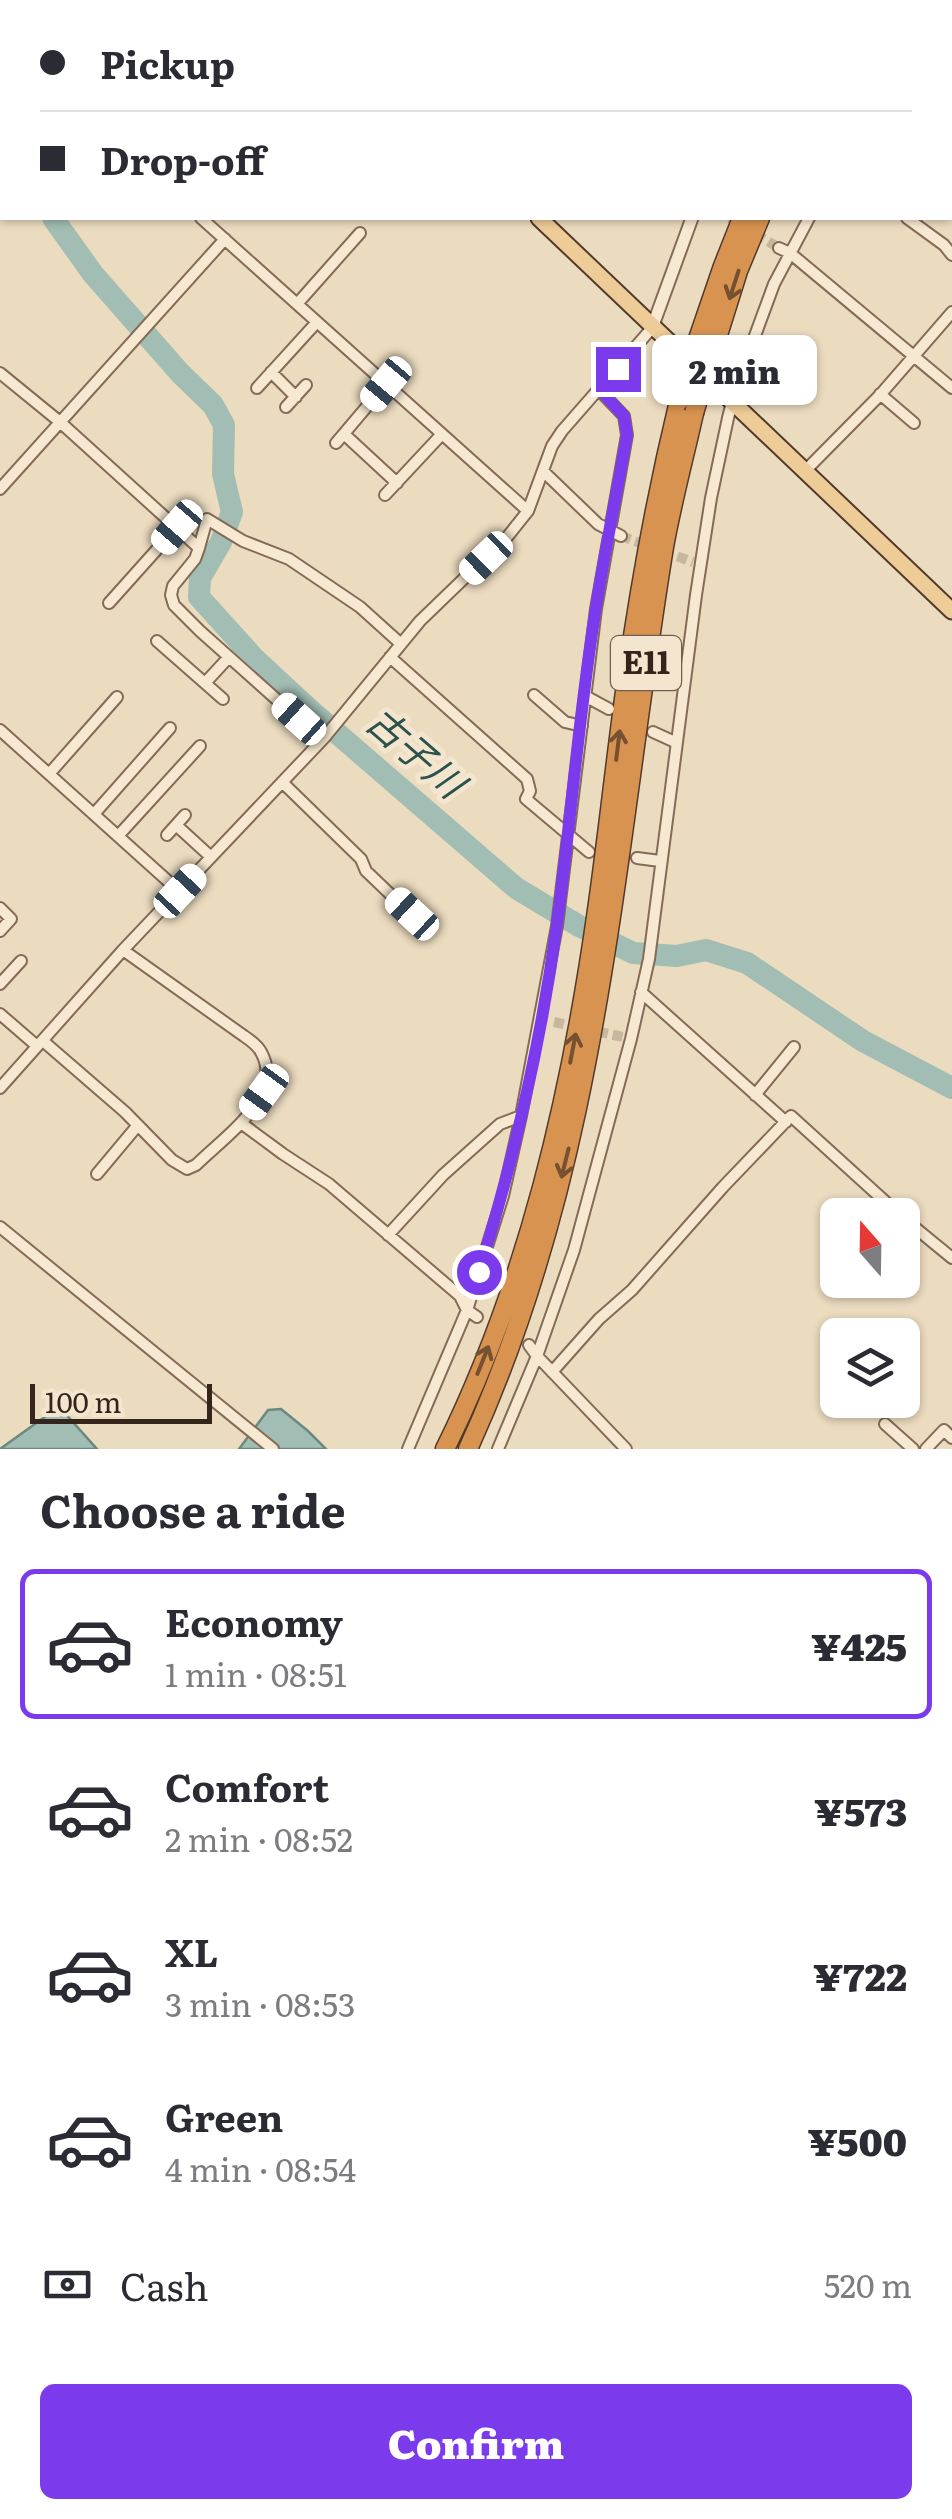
<!DOCTYPE html>
<html lang="en">
<head>
<meta charset="utf-8">
<style>
	body { margin:0; font-family:Literata,"Noto Sans JP",serif; background:#f7f7f7; color:#2b2b33; height:100vh; display:flex; flex-direction:column; font-size:38px; white-space:nowrap }
	* { box-sizing:border-box; margin:0 }
	p { font-size:32px; color:#7c7c81 }
	.icon { flex:none; width:55px; height:55px; fill:none; stroke:currentColor; stroke-width:2; stroke-linecap:round; stroke-linejoin:round }
	.map { position:relative; height:1449px; overflow:hidden }
	.panel { display:flex; flex-direction:column; background:#fff; flex:1 }
	.panel>* { flex:none }
	.top-card { position:absolute; left:0px; top:0px; width:952px; height:220px; box-shadow:0 2px 8px #0004; display:grid; align-content:center; height:220px; padding:0 40px; background:#fff }
	.needle { width:65px; rotate:340deg }
	.fabs { position:absolute; left:820px; top:1198px; display:grid; gap:20px }
	.fabs a { display:grid; place-items:center; width:100px; height:100px; border-radius:15px; background:#fff; box-shadow:0 2px 8px #0004; font-size:50px }
	.scale { position:absolute; left:30px; bottom:25px; width:182px; box-sizing:border-box; padding-left:10px; border:5px solid #33251c; border-top:0; font-size:28px; line-height:35px; white-space:nowrap; color:#33251c; -webkit-text-stroke:8px #f3e5ce; paint-order:stroke }
	.end { position:absolute; width:45px; height:45px; margin:-22px; border:12px solid #7c3aed; background:#fff; box-shadow:0 0 0 5px #fff }
	.from { border-radius:50% }
	.bubble { position:absolute; height:70px; border-radius:15px; background:#fff; box-shadow:0 2px 8px #0004; font-size:32px; font-weight:800; line-height:70px; text-align:center }
	.car { position:absolute; width:30px; height:60px; margin:-30px -15px; border-radius:12px; box-shadow:0 0 8px 2px #0007; background:linear-gradient(#fff 24%,#345 0 40%,#fff 0 76%,#345 0 86%,#fff 0) }
	.top-card b { display:flex; align-items:center; gap:35px; height:95px; font-size:38px }
	.top-card b+b { border-top:2px solid #e1e1e2 }
	.top-card i { width:25px; height:25px; background:#2b2b33 }
	ul { padding:0; list-style:none }
	li { display:flex; align-items:center; gap:30px; height:150px; margin:0 20px 15px; padding:0 20px; border:5px solid transparent; border-radius:15px }
	li div { flex:1 }
	li b { display:block; font-size:38px }
	li em { font-style:normal; font-weight:800 }
	li.on { border-color:#7c3aed }
	li>.icon { width:90px; height:90px; stroke-width:1.5 }
	h2 { padding:0 40px; font-size:45px; line-height:120px }
	.pay { display:flex; align-items:center; gap:25px; height:110px; padding:0 40px; font-size:38px }
	.pay p { margin-inline-start:auto }
	.action { display:flex; gap:20px; margin-top:auto; padding:20px 40px }
	.action a { flex:1; height:115px; border-radius:15px; background:#7c3aed; color:#fff; font-size:40px; font-weight:800; line-height:115px; text-align:center }
	.map>svg:first-child { display:block }
	.water { fill:#a2bdb3; stroke:#6a8a80; stroke-width:2.5 }
	.lines { fill:none; stroke-linecap:round; stroke-linejoin:round }
	.river { stroke:#a2bdb3; stroke-width:22 }
	.minor-tunnel { stroke:#c6b79e; stroke-width:10; stroke-dasharray:10 5; stroke-linecap:butt }
	.minor-casing { stroke:#836b58; stroke-width:14 }
	.tertiary-casing { stroke:#836b58; stroke-width:15 }
	.primary-casing { stroke:#513a2c; stroke-width:19 }
	.motorway-casing { stroke:#513a2c; stroke-width:21 }
	.minor { stroke:#f7e9d1; stroke-width:10 }
	.tertiary { stroke:#f7e9d1; stroke-width:11 }
	.primary { stroke:#eecc97; stroke-width:15 }
	.motorway { stroke:#d99351; stroke-width:18 }
	.motorway-bridge-casing { stroke:#513a2c; stroke-width:21; stroke-linecap:butt }
	.motorway-bridge { stroke:#d99351; stroke-width:18 }
	.oneway { stroke:#755131 }
	.route { stroke:#7c3aed; stroke-width:12 }
	.labels { text-anchor:middle; stroke-width:10; stroke-linejoin:round; paint-order:stroke }
	.shield { fill:#f3e5ce; stroke:#6d5f51; stroke-width:2.5 }
	.shield-label { font-size:32px; font-weight:bold; fill:#33251c }
	.water-label { font-size:38px; font-style:italic; fill:#2c524d; stroke:#f3e5ce }
</style>
</head>
<body>
<div class="map">
<svg width="952" height="1449" viewBox="0 0 952 1449">
	<rect width="100%" height="100%" fill="#ebdbbf"/>
	<path class="water" d="M281,1409L308,1431L326,1449H239L268,1410Z
		M53,1411H63L97,1449H0Z"/>
	<g class="lines">
		<path class="river" d="M0,107L2,113
			M53,218L93,274L180,373L213,405L224,425L223,474L232,512L221,542L200,578L199,597L254,658L309,709L516,888L579,926L633,953L677,956L706,950L747,963L863,1041L952,1088"/>
		<path class="minor-tunnel" d="M836,0L839,2
			M730,218L779,248
			M621,536L693,562
			M554,1022L623,1037"/>
		<g class="minor-casing">
			<path id="minor" d="M472,0L474,2
				M403,2L407,0
				M941,2L944,0
				M950,40L952,42
				M950,147L952,149
				M0,180L2,177
				M201,218L528,511
				M907,218L944,245L952,255
				M779,248L790,253L952,388
				M297,304L360,233
				M271,372L296,397
				M0,373L60,422L199,548L207,519L243,541L289,559L360,607L401,644
				M257,388L317,322
				M880,394L914,423
				M286,407L306,385
				M344,434L397,483
				M336,443L386,384
				M543,471L598,524L621,536
				M805,471L880,395L952,312
				M0,489L225,239
				M385,495L442,434
				M199,548L195,559L173,586L171,595L174,605L200,631L322,740
				M109,603L177,527
				M157,641L223,699
				M390,657L527,779L530,791L526,799L589,852
				M205,683L229,657
				M534,695L565,722L582,726
				M585,696L609,709
				M0,730L179,891
				M653,732L675,742
				M49,774L117,697
				M282,782L361,859L366,871L411,914
				M94,814L170,728
				M176,825L211,857
				M167,835L185,815
				M118,836L200,746
				M637,858L660,861
				M0,908L11,919L0,931
				M0,984L21,961
				M641,992L786,1122
				M0,1014L37,1046
				M43,1041L125,1112L172,1160L187,1169L196,1165C223,1138 286,1096 261,1052C258,1046 250,1040 244,1036L123,950
				M0,1088L123,950L324,738L420,621L508,536L528,511L552,446L562,431L652,328
				M755,1095L794,1047
				M241,1123L283,1154L329,1184L460,1296L467,1310L477,1317
				M97,1174L138,1125
				M902,1217L952,1258
				M0,1227L273,1449
				M388,1235L443,1175L500,1124L521,1116
				M529,1345L537,1356L626,1449
				M552,1372L599,1319L632,1290L723,1187L791,1116L900,1215
				M885,1424L913,1449
				M408,1449L467,1310L503,1196L521,1116L557,926L596,609L627,435L624,416L600,391
				M498,1449L537,1356L574,1250L631,1039L649,959L696,595L711,498L728,418L735,390L774,284L809,218
				M926,1449L944,1430L952,1438"/>
		</g>
		<g class="tertiary-casing">
			<path id="tertiary" d="M797,2L799,0
				M652,328L692,218"/>
		</g>
		<g class="primary-casing">
			<path id="primary" d="M362,0L363,2
				M539,218L952,611"/>
		</g>
		<g class="motorway-casing">
			<path id="motorway" d="M854,2L856,0
				M878,2L880,0
				M697,342L723,266L742,218
				M712,354L738,271L760,218
				M445,1449C528,1281 571,1095 597,910C608,833 616,755 627,677C640,584 657,492 679,401
				M468,1449C600,1162 614,853 664,547C672,502 684,458 694,413"/>
		</g>
		<use href="#minor" class="minor"/>
		<use href="#tertiary" class="tertiary"/>
		<use href="#primary" class="primary"/>
		<use href="#motorway" class="motorway"/>
		<g class="motorway-bridge-casing">
			<path id="motorway-bridge" d="M679,401L697,342
				M694,413L712,354"/>
		</g>
		<use href="#motorway-bridge" class="motorway-bridge"/>
	</g>
	<defs><path id="oneway-shaft" d="M-6 0H5M1.5-3L5.5 0L1.5 3" fill="none" stroke-width="1.6" stroke-linecap="round" stroke-linejoin="round" transform="scale(2.5)"/></defs>
	<g class="oneway">
		<use href="#oneway-shaft" transform="translate(734 285) rotate(108)"/>
		<use href="#oneway-shaft" transform="translate(618 745) rotate(-83)"/>
		<use href="#oneway-shaft" transform="translate(573 1048) rotate(-79)"/>
		<use href="#oneway-shaft" transform="translate(565 1163) rotate(104)"/>
		<use href="#oneway-shaft" transform="translate(483 1360) rotate(-68)"/>
	</g>
	<g class="lines">
		<path class="route" d="M479,1272C514,1159 541,1042 557,924C571,819 579,712 596,607C605,550 617,492 627,435L624,416L600,390L618,369"/>
	</g>
	<g class="labels">
		<rect class="shield" x="611" y="636" width="70" height="54" rx="8"/>
		<g class="shield-label">
			<text x="646" y="674">E11</text>
		</g>
		<g class="water-label">
			<text transform="translate(415 753) rotate(41)" y="13">古子川</text>
		</g>
	</g>
</svg>
<div class="fabs">
<a><svg class="needle" viewBox="-14 -14 28 28"><path d="M0-13l5 13h-10z" fill="#e53935"/><path d="M0 13l5-13h-10z" fill="#7c7c81"/></svg></a>
<a><svg class="icon" aria-label="layers" viewBox="0 0 24 24"><path d="M12 4l9 5-9 5-9-5zM3 14l9 5 9-5"/></svg></a>
</div>
<div class="scale">100 m</div>
<i class="end from" style="left:479px;top:1272px"></i>
<i class="end" style="left:618px;top:369px"></i>
<div class="bubble" style="left:652px;top:335px;width:165px">2 min</div>
<i class="car" style="left:386px;top:384px;rotate:220deg"></i>
<i class="car" style="left:177px;top:527px;rotate:221deg"></i>
<i class="car" style="left:486px;top:558px;rotate:226deg"></i>
<i class="car" style="left:299px;top:719px;rotate:312deg"></i>
<i class="car" style="left:180px;top:891px;rotate:43deg"></i>
<i class="car" style="left:412px;top:914px;rotate:313deg"></i>
<i class="car" style="left:264px;top:1092px;rotate:216deg"></i>
<div class="top-card">
<b><i class="from"></i>Pickup</b>
<b><i></i>Drop-off</b>
</div>
</div>
<section class="panel">
<h2>Choose a ride</h2>
<ul>
<li class="on"><svg class="icon" aria-label="car" viewBox="0 0 24 24"><path d="M5 17H2v-5l4-1 3-4h7l3 4 3 1v5h-3M9 17h6M6 11h13"/><circle cx="7" cy="17" r="2"/><circle cx="17" cy="17" r="2"/></svg><div><b>Economy</b><p>1 min · 08:51</p></div><em>¥425</em></li>
<li><svg class="icon" aria-label="car" viewBox="0 0 24 24"><path d="M5 17H2v-5l4-1 3-4h7l3 4 3 1v5h-3M9 17h6M6 11h13"/><circle cx="7" cy="17" r="2"/><circle cx="17" cy="17" r="2"/></svg><div><b>Comfort</b><p>2 min · 08:52</p></div><em>¥573</em></li>
<li><svg class="icon" aria-label="car" viewBox="0 0 24 24"><path d="M5 17H2v-5l4-1 3-4h7l3 4 3 1v5h-3M9 17h6M6 11h13"/><circle cx="7" cy="17" r="2"/><circle cx="17" cy="17" r="2"/></svg><div><b>XL</b><p>3 min · 08:53</p></div><em>¥722</em></li>
<li><svg class="icon" aria-label="car" viewBox="0 0 24 24"><path d="M5 17H2v-5l4-1 3-4h7l3 4 3 1v5h-3M9 17h6M6 11h13"/><circle cx="7" cy="17" r="2"/><circle cx="17" cy="17" r="2"/></svg><div><b>Green</b><p>4 min · 08:54</p></div><em>¥500</em></li>
</ul>
<div class="pay"><svg class="icon" aria-label="cash" viewBox="0 0 24 24"><path d="M3 7h18v10H3z"/><circle cx="12" cy="12" r="2"/></svg>Cash<p>520 m</p></div>
<div class="action"><a>Confirm</a></div>
</section>
</body>
</html>
